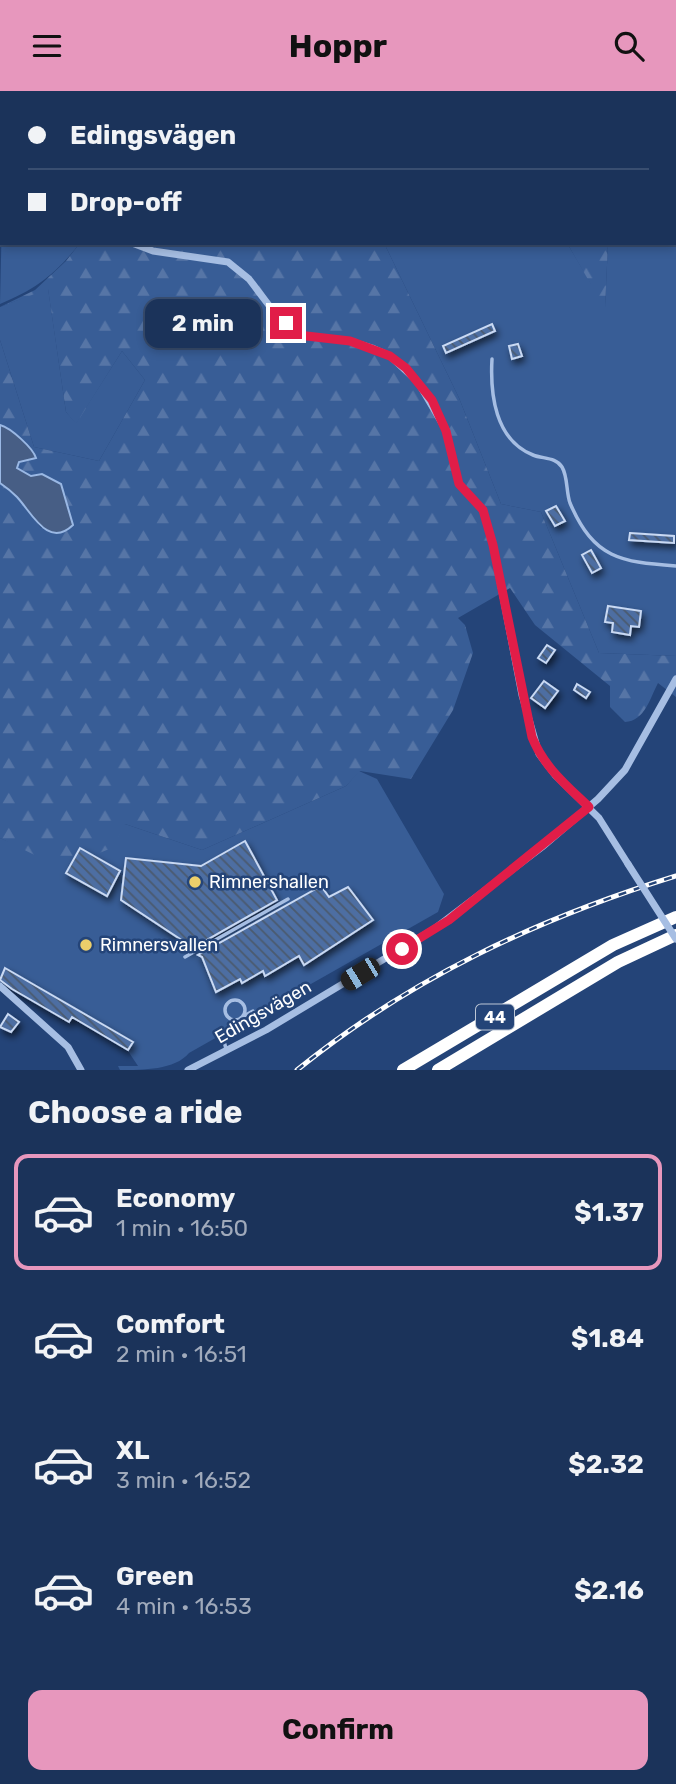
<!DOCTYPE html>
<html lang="en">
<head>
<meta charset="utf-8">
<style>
	body { margin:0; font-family:Rubik,sans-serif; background:#283f63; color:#f1f3f6; height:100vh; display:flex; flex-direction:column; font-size:26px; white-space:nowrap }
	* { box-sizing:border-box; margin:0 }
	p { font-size:23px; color:#a0aabb }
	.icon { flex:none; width:38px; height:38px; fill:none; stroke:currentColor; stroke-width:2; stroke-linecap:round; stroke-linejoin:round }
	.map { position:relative; height:979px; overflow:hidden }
	.panel { display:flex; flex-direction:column; background:#1b335a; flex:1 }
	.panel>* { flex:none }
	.banner { position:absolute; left:0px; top:0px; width:677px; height:154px; box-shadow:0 4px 10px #0003,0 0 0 2px #394e70; display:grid; align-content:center; height:154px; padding:0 28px; background:#1b335a }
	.end { position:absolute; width:32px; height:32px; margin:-16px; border:9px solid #e11d48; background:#fff; box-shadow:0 0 0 4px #fff }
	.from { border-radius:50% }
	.bubble { position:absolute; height:49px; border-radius:14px; background:#1b335a; box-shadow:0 4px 10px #0003,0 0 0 2px #394e70; font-size:23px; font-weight:700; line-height:49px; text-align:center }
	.car { position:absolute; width:21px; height:42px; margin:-21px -10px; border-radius:9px; box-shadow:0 0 5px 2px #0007; background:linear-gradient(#222 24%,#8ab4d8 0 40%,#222 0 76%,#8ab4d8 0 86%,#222 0) }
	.banner b { display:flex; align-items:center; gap:24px; height:66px; font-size:26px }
	.banner b+b { border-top:2px solid #394e70 }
	.banner i { width:18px; height:18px; background:#f1f3f6 }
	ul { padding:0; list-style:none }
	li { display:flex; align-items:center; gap:21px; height:116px; margin:0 14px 10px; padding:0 14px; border:4px solid transparent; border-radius:14px }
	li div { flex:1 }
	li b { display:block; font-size:26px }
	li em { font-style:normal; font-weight:700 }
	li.on { border-color:#e797bd }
	li>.icon { width:63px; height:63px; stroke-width:1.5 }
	h2 { padding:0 28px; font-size:32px; line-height:84px }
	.primary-button { display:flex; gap:14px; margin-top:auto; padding:14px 28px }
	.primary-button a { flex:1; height:80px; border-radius:14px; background:#e797bd; color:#111; font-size:28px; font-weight:700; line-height:80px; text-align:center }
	header { display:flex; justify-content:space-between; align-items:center; height:91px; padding:0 28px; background:#e797bd; color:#111; font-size:32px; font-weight:700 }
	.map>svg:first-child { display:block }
	.grass { fill:#385d96 }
	.forest { fill:url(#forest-firs) }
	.water { fill:#475e85; stroke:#9ab8e4; stroke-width:2 }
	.building { fill:url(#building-back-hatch); stroke:#c9d9f3; stroke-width:2; filter:url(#shadow) }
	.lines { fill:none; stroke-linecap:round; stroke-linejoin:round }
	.lane { stroke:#a6bee3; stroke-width:3.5 }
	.street { stroke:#a6bee3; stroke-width:7 }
	.highway { stroke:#fff; stroke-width:12 }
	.rail-casing { stroke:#fff; stroke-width:5 }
	.rail { stroke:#244478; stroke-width:2.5; stroke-dasharray:8; stroke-linecap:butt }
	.street-bridge { stroke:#a6bee3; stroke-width:7 }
	.route { stroke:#e11d48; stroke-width:9 }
	.poi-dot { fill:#edcf6b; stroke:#244478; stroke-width:2.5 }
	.labels { text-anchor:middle; stroke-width:5; stroke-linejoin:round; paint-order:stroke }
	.shield { fill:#244478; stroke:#bdc7d6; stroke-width:2 }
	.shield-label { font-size:16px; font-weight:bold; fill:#fff }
	.poi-label { font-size:18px; fill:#fff; stroke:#244478; text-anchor:start }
	.street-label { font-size:18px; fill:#fff; stroke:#244478 }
</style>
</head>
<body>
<header><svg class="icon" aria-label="menu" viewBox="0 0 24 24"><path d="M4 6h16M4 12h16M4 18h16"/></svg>Hoppr<svg class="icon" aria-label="search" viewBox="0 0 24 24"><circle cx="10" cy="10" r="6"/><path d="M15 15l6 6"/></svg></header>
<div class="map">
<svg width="676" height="979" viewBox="0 0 676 979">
	<defs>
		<pattern id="forest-firs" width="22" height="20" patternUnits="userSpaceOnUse" patternTransform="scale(1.75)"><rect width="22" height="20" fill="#385d96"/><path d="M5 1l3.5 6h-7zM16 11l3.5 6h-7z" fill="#5675a6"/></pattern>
		<pattern id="building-back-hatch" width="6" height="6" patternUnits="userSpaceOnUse" patternTransform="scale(1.75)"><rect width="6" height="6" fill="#4d6ea2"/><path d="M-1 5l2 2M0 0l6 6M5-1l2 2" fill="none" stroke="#4c5a6e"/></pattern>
		<filter id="shadow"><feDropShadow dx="2.5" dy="4.5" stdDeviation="3.5" flood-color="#0009"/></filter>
	</defs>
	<rect width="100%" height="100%" fill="#244478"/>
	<path class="grass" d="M676,32V565L599,562L541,421L501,413L459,307L384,152H567L605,216L608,152H676Z
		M2,122V152H80C56,183 36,198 0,213Z
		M48,197L66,321L76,332L122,260L145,289L99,370L34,356L0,249V216Z
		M359,680L377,688L444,803L438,821L189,962C175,979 143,979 120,979L118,975H138L128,960L0,885V747L34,761L125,733L202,759L346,695Z"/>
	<path class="forest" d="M0,0H676V32V2H2L0,124Z
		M80,152H384L459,307L501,413L541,421L599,562L676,565V606L658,592C650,607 645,630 625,631L610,616V595L535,534L510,497L458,527L465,534L473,562L453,619L411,688L360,680L346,695L202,759L125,733L112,757L61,777L0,747V392L17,406L41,437L72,434L61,393L31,385L17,377L26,352L24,354L7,336L0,334V249L34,356L99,370L145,289L122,260L76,333L66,321L48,198L0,216L35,199L66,170Z
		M567,152H608L605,218Z"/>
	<path class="water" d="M0,334C11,337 33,357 36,367L19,371L17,377L31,385L42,383L61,393L73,434C48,458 32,422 17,406C12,401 6,396 0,392Z"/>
	<path class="building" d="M492,233L495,240L446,262L443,255Z
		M518,253L522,265L512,268L509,255Z
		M556,415L565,430L555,435L546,420Z
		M630,442L674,445V452L629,449Z
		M591,459L601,477L592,482L582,464Z
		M608,515L641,520L639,536L631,535L630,544L612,541L613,532L605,531Z
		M547,554L555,559L546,572L538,567Z
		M544,590L558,600L545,617L531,607Z
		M577,593L590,601L586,607L574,599Z
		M245,750L277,809L189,859L186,852L121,809L126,767L201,775Z
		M80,757L120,780L107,805L66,782Z
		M321,795L329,806L348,796L373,829L304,874L299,865L265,885L263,880L242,892L240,888L216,901L202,866L198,864Z
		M5,877L133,951L128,959L72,926L69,931L12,898L0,889Z
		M8,923L19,931L11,941L0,936Z"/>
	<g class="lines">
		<path class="lane" d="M492,268C490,303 495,349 533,364C543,368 556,366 562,376C568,386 566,401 570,412C594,468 621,471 676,475
			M185,866L288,808
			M225 919a10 10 0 1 1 20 0a10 10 0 1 1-20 0Z
			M244,925L253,920
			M226,958L222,942L237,929"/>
		<path class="street" d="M132,152L153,160L228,171L249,188L274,221L298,244L350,250L372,257L390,265L418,291L446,339L459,393L483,419L493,454L522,604L539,663L555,684L599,727L628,773
			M0,895L68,956L81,979
			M188,979L266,939L434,838L542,756L598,708L625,679L676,588"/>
		<path class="highway" d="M403,979L613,854L676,826
			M438,979L618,871L676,844"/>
		<g class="rail-casing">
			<path id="rail" d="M297,979C411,887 537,828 676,785"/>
		</g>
		<use href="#rail" class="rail"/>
		<path class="street-bridge" d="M628,773L676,848"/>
	</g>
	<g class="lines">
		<path class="route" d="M286,232L298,244L350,250L390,265L406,277L432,309L446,340L459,393L483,419L493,454L532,646C544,676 566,694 589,716L449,829L402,858"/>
	</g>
	<g class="poi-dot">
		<circle cx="195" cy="791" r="7"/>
		<circle cx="86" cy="854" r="7"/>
	</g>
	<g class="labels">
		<rect class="shield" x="476" y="913.5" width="38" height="25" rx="5"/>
		<g class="shield-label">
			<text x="495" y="932">44</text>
		</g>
		<g class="poi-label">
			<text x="209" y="797">Rimnershallen</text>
			<text x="100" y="860">Rimnersvallen</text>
		</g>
		<g class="street-label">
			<text transform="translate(263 921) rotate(-30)" y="6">Edingsvägen</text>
		</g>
	</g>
</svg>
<i class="end from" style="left:402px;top:858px"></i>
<i class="end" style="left:286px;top:232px"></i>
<div class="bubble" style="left:145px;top:208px;width:116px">2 min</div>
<i class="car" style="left:360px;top:883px;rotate:239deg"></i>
<div class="banner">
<b><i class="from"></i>Edingsvägen</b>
<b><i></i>Drop-off</b>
</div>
</div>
<section class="panel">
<h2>Choose a ride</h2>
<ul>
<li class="on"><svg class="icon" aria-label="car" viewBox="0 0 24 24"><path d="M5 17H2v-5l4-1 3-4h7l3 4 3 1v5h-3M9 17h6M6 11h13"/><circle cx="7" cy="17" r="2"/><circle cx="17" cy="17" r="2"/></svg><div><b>Economy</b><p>1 min · 16:50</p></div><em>$1.37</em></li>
<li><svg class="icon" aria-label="car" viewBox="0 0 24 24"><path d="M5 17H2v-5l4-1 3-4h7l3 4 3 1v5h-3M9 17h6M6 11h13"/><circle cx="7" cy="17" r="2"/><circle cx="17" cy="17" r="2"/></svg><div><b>Comfort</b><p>2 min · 16:51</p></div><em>$1.84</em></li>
<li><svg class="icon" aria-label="car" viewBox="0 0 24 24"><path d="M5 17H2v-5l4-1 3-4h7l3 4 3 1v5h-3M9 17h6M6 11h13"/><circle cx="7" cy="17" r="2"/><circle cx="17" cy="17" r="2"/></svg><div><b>XL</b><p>3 min · 16:52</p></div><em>$2.32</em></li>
<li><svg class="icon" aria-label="car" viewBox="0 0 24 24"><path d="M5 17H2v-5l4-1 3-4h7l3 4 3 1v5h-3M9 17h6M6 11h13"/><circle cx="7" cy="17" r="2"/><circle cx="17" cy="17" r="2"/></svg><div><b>Green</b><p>4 min · 16:53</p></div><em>$2.16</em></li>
</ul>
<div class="primary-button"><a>Confirm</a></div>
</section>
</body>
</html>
